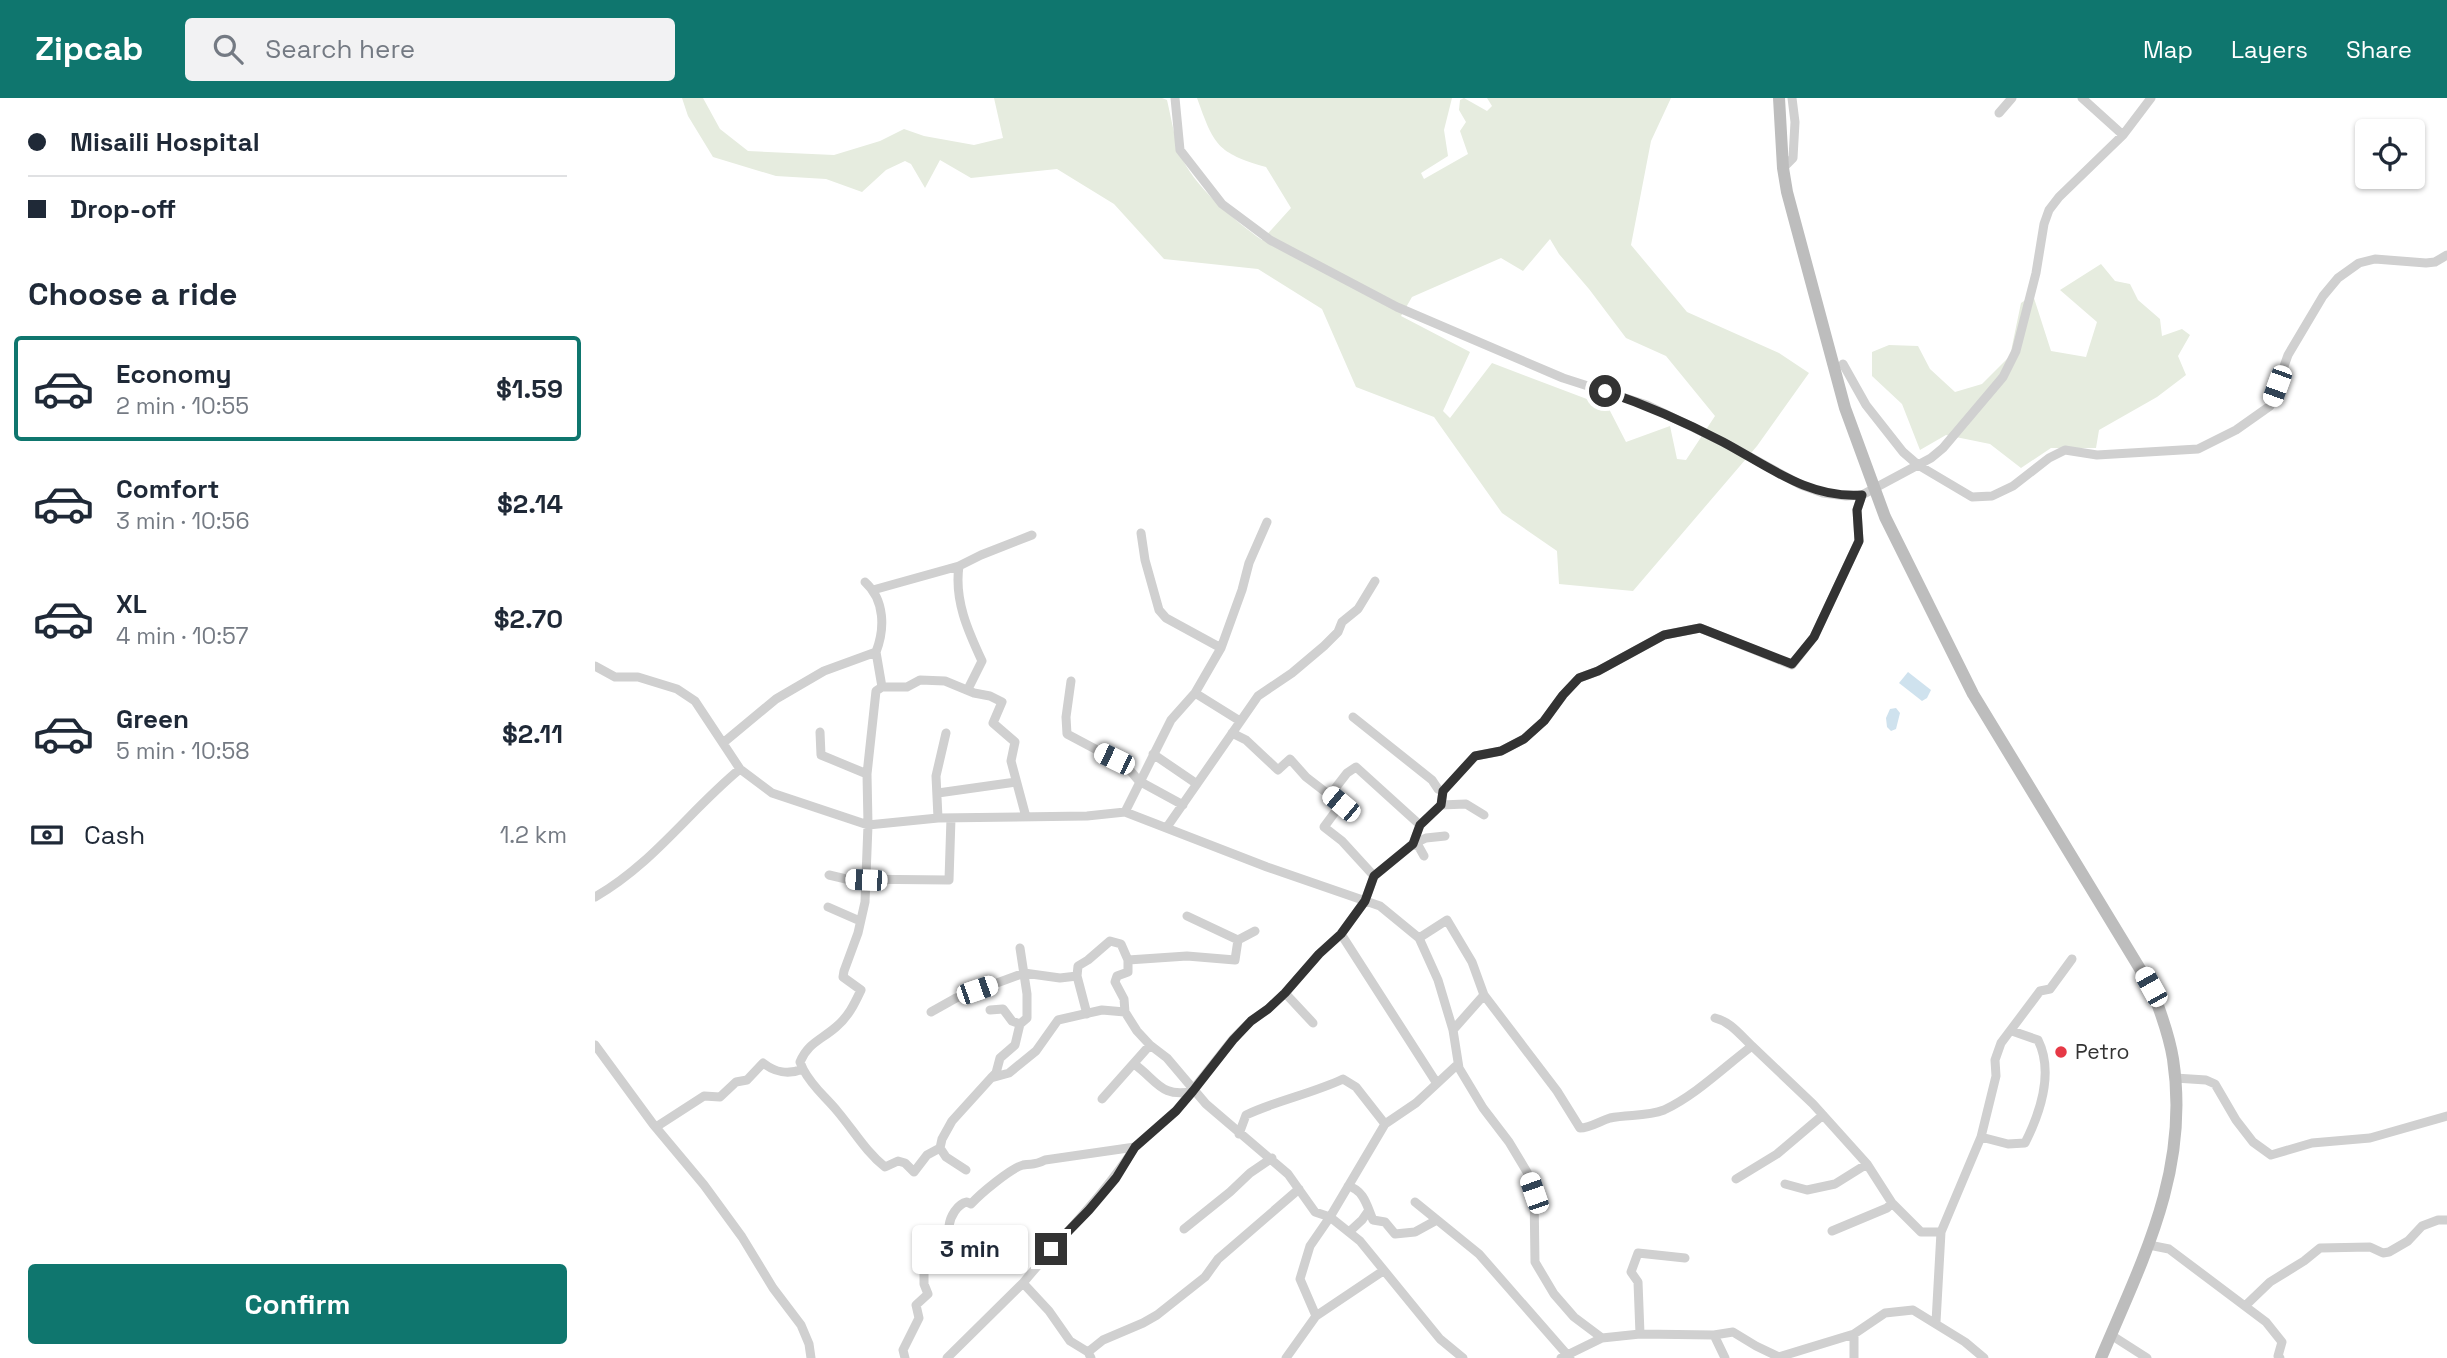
<!DOCTYPE html>
<html lang="en">
<head>
<meta charset="utf-8">
<style>
	body { margin:0; font-family:"Space Grotesk",sans-serif; background:#f2f2f3; color:#1f2937; height:100vh; display:flex; flex-direction:column; font-size:26px; white-space:nowrap }
	* { box-sizing:border-box; margin:0 }
	p { font-size:23px; color:#747a83 }
	.icon { flex:none; width:38px; height:38px; fill:none; stroke:currentColor; stroke-width:2; stroke-linecap:round; stroke-linejoin:round }
	.map { position:relative; flex:1; overflow:hidden }
	.details { display:flex; flex-direction:column; background:#fff; width:595px }
	.details>* { flex:none }
	.banner { display:grid; align-content:center; height:154px; padding:0 28px; background:#fff }
	.buttons { position:absolute; left:1760px; top:21px; display:grid; gap:14px }
	.buttons a { display:grid; place-items:center; width:70px; height:70px; border-radius:7px; background:#fff; box-shadow:0 2px 5px #0004; font-size:35px }
	.end { position:absolute; width:32px; height:32px; margin:-16px; border:9px solid #333; background:#fff; box-shadow:0 0 0 4px #fff }
	.from { border-radius:50% }
	.bubble { position:absolute; height:49px; border-radius:7px; background:#fff; box-shadow:0 2px 5px #0004; font-size:23px; font-weight:600; line-height:49px; text-align:center }
	.car { position:absolute; width:21px; height:42px; margin:-21px -10px; border-radius:9px; box-shadow:0 0 5px 2px #0007; background:linear-gradient(#fff 24%,#345 0 40%,#fff 0 76%,#345 0 86%,#fff 0) }
	.banner b { display:flex; align-items:center; gap:24px; height:66px; font-size:26px }
	.banner b+b { border-top:2px solid #e0e1e3 }
	.banner i { width:18px; height:18px; background:#1f2937 }
	ul { padding:0; list-style:none }
	li { display:flex; align-items:center; gap:21px; height:105px; margin:0 14px 10px; padding:0 14px; border:4px solid transparent; border-radius:7px }
	li div { flex:1 }
	li b { display:block; font-size:26px }
	li em { font-style:normal; font-weight:600 }
	li.current { border-color:#0f766e }
	li>.icon { width:63px; height:63px; stroke-width:1.5 }
	h2 { padding:0 28px; font-size:32px; line-height:84px }
	.pay { display:flex; align-items:center; gap:18px; height:77px; padding:0 28px; font-size:26px }
	.pay p { margin-inline-start:auto }
	.button { display:flex; gap:14px; margin-top:auto; padding:14px 28px }
	.button a { flex:1; height:80px; border-radius:7px; background:#0f766e; color:#fff; font-size:28px; font-weight:600; line-height:80px; text-align:center }
	header { display:flex; align-items:center; gap:42px; box-sizing:border-box; height:98px; padding:0 35px; background:#0f766e; color:#fff }
	header strong { font-size:33px }
	nav { display:flex; gap:38px; margin-inline-start:auto; font-size:24px }
	.search { width:490px; height:63px; background:#f2f2f3; display:flex; align-items:center; gap:18px; box-sizing:border-box; padding:0 24px; border-radius:7px; color:#747a83; font-size:26px }
	main { display:flex; flex:1; min-height:0 }
	.map>svg:first-child { display:block }
	.green { fill:#e6ecdf; fill-rule:evenodd }
	.water { fill:#cfe2ee }
	.lines { fill:none; stroke-linecap:round; stroke-linejoin:round }
	.minor { stroke:#d0d0d0; stroke-width:9 }
	.secondary { stroke:#bdbdbd; stroke-width:12 }
	.route { stroke:#333; stroke-width:9 }
	.poi-dot { fill:#e63946; stroke:#fff; stroke-width:2.5 }
	.labels { text-anchor:middle; stroke-width:7; stroke-linejoin:round; paint-order:stroke }
	.poi-label { font-size:21px; fill:#333; stroke:#fff; text-anchor:start }
</style>
</head>
<body>
<header>
<strong>Zipcab</strong>
<div class="search"><svg class="icon" aria-label="search" viewBox="0 0 24 24"><circle cx="10" cy="10" r="6"/><path d="M15 15l6 6"/></svg>Search here</div>
<nav><a>Map</a><a>Layers</a><a>Share</a></nav>
</header>
<main>
<section class="details">
<div class="banner">
<b><i class="from"></i>Misaili Hospital</b>
<b><i></i>Drop-off</b>
</div>
<h2>Choose a ride</h2>
<ul>
<li class="current"><svg class="icon" aria-label="car" viewBox="0 0 24 24"><path d="M5 17H2v-5l4-1 3-4h7l3 4 3 1v5h-3M9 17h6M6 11h13"/><circle cx="7" cy="17" r="2"/><circle cx="17" cy="17" r="2"/></svg><div><b>Economy</b><p>2 min · 10:55</p></div><em>$1.59</em></li>
<li><svg class="icon" aria-label="car" viewBox="0 0 24 24"><path d="M5 17H2v-5l4-1 3-4h7l3 4 3 1v5h-3M9 17h6M6 11h13"/><circle cx="7" cy="17" r="2"/><circle cx="17" cy="17" r="2"/></svg><div><b>Comfort</b><p>3 min · 10:56</p></div><em>$2.14</em></li>
<li><svg class="icon" aria-label="car" viewBox="0 0 24 24"><path d="M5 17H2v-5l4-1 3-4h7l3 4 3 1v5h-3M9 17h6M6 11h13"/><circle cx="7" cy="17" r="2"/><circle cx="17" cy="17" r="2"/></svg><div><b>XL</b><p>4 min · 10:57</p></div><em>$2.70</em></li>
<li><svg class="icon" aria-label="car" viewBox="0 0 24 24"><path d="M5 17H2v-5l4-1 3-4h7l3 4 3 1v5h-3M9 17h6M6 11h13"/><circle cx="7" cy="17" r="2"/><circle cx="17" cy="17" r="2"/></svg><div><b>Green</b><p>5 min · 10:58</p></div><em>$2.11</em></li>
</ul>
<div class="pay"><svg class="icon" aria-label="cash" viewBox="0 0 24 24"><path d="M3 7h18v10H3z"/><circle cx="12" cy="12" r="2"/></svg>Cash<p>1.2 km</p></div>
<div class="button"><a>Confirm</a></div>
</section>
<div class="map">
<svg width="1852" height="1260" viewBox="0 0 1852 1260">
	<rect width="100%" height="100%" fill="#fff"/>
	<path class="green" d="M87,0H108L125,31L153,53L239,57L285,43L309,31L329,38L379,47L408,40L399,0H567L572,2C576,19 579,38 585,55C596,86 641,124 667,142L696,110L671,69C622,55 619,47 602,0H857L849,32L853,58L826,75L829,81L873,56L865,33L871,24L864,12L865,2L869,0L892,13L897,8L892,0H1076L1056,43L1036,147L1092,214L1184,255L1214,275L1162,348L1038,493L964,486L962,453L907,415L839,319L761,289L727,211L663,171L569,161L519,106L462,71L376,80L345,62L330,90L316,66L310,63L291,72L267,94L231,81L181,78L118,59L93,18ZM955,141L964,156L994,191L1031,240L1071,258L1120,318L1091,362L1082,361L1075,328L1031,344L1013,309L897,265L855,320L848,313L875,254L806,218L817,199L906,160L928,173Z
		M1506,166L1520,183L1535,186L1543,202L1565,221L1567,238L1587,231L1595,237L1583,258L1591,277L1562,299L1504,332L1501,350H1456L1426,370L1395,346L1351,337L1325,352L1307,306L1277,278V254L1294,247L1323,248L1335,271L1360,294L1387,286L1415,258L1426,205L1438,197L1456,253L1491,259L1502,224L1465,192Z"/>
	<path class="water" d="M1313,574L1336,592L1332,600L1327,603L1304,585Z
		M1301,610L1305,615L1301,631L1296,633L1292,629L1291,620L1295,611Z"/>
	<g class="lines">
		<path class="minor" d="M580,0L585,52L627,106L675,142L802,209L968,280L1052,307L1128,344L1206,387L1228,395L1251,398L1267,397L1336,360L1348,350L1408,279L1421,253L1441,175L1449,126L1454,112L1464,99L1528,37L1556,0
			M1487,0L1528,37
			M1404,15L1417,0
			M1188,70L1198,60L1200,24L1197,0
			M1248,266L1271,307L1308,354L1323,367L1377,399L1397,398L1418,388L1454,360L1470,352L1502,357L1603,351L1641,332L1675,308L1693,257L1728,198L1743,180L1764,165L1780,161L1831,165L1840,164L1852,157
			M546,435L550,462L564,512L571,520L626,550
			M278,492L364,468
			M281,554L287,589H312L325,582L350,583L379,595L395,598L407,604L398,625L420,644L416,663L431,719
			M0,568L20,579H43L82,591L100,603L145,671
			M476,583L471,619L472,636L519,661L533,670L544,683L588,707
			M373,591L387,563C373,533 359,502 364,468L386,457L437,437
			M600,595L645,623
			M758,619L837,682L843,691L848,693
			M225,634L226,657L272,676
			M637,635L651,642L683,672L695,661L711,679L746,706L729,729L747,743L779,778
			M128,645L181,601L229,573L281,554C290,531 290,502 270,484
			M558,656L602,686
			M343,695L421,684
			M735,697L752,675L761,669L825,727
			M846,707L871,706L889,717
			M530,714L576,622L600,595L626,550L647,492L654,465L672,424
			M343,720L341,678L351,635
			M572,729L663,598L697,575L729,548L743,534L747,524L763,511L780,483
			M829,758L824,749L818,746L831,740L850,738
			M234,777L251,781L354,782L356,720
			M0,799C58,766 95,712 145,671L177,695L273,727L343,720L492,718L530,714L672,769L785,808L824,840L843,882L858,932L864,970L888,1010L914,1044L932,1074L939,1095L940,1164L959,1196L979,1219L1007,1240L1045,1236L1119,1237L1138,1234L1161,1248L1184,1259L1259,1236L1290,1215L1318,1212L1370,1244L1389,1260
			M233,809L265,823
			M592,818L643,842
			M746,836L841,984
			M824,840L852,822L877,864L889,897L858,932
			M482,878L492,916
			M690,895L718,925
			M889,897L962,993L985,1030C995,1030 1005,1023 1015,1020C1033,1016 1051,1019 1069,1012C1101,997 1129,969 1157,948L1218,1006L1272,1066L1297,1105L1326,1134H1346
			M395,912L408,911L417,923L425,926L420,947L405,960L401,975L396,980
			M336,914L361,900L429,875L465,880L482,878L483,868L493,862L515,843L526,846L533,862L592,858L640,862L643,842L660,833
			M530,914L529,901L520,884L522,878L533,874V862
			M1120,920C1136,924 1145,937 1157,948
			M425,926L432,920V896L425,850
			M0,947L58,1026L109,1087L147,1139L178,1190L206,1227L214,1246L216,1260
			M539,966C562,982 566,1001 599,993
			M208,971C218,990 230,998 243,1014C259,1033 271,1054 290,1069L303,1063L310,1065L319,1074L332,1057L345,1050
			M1580,980L1611,982L1620,986L1641,1022L1658,1044L1676,1057L1717,1045L1775,1040L1852,1018
			M507,1001L555,947
			M61,1029L109,998L125,999L141,984L152,982L168,965C181,975 193,977 208,971L205,964C213,945 226,942 241,929C253,919 259,907 266,892L248,879L249,873L263,835L270,804L273,727L272,676L281,593L287,589
			M644,1036L651,1017C683,1002 716,996 748,981L761,989L790,1026
			M1386,1039L1413,1046L1430,1045C1445,1015 1459,974 1443,942L1417,933
			M371,1072L351,1059L345,1050L347,1041L357,1023L396,980L414,975L441,953L463,922L507,912L530,914L542,933L555,947L572,960L611,1006L693,1076L720,1114L735,1119L765,1143L845,1241L868,1260
			M1141,1081L1182,1056L1228,1017
			M1190,1086L1212,1092L1240,1086L1272,1066
			M753,1088C769,1092 772,1108 778,1122L790,1124L800,1136L820,1134L840,1123
			M820,1104L884,1156L975,1260
			M589,1131L635,1094L655,1075L677,1060
			M1237,1133L1292,1110L1297,1105
			M754,1134L767,1122L774,1112
			M1554,1147L1574,1151L1671,1224L1687,1244L1683,1258L1685,1260
			M1650,1208L1675,1184L1709,1163L1725,1150L1775,1149L1788,1155L1794,1154L1813,1143L1827,1128L1843,1122H1852
			M721,1218L788,1173
			M1341,1224L1346,1134L1386,1039L1401,978L1400,962L1406,945L1445,893L1455,891L1477,861
			M1045,1236L1043,1184L1036,1174L1043,1155L1090,1160
			M1119,1237L1130,1260
			M1516,1237L1552,1260
			M493,1254L508,1242L548,1225L562,1217L610,1179L623,1161L704,1091
			M310,1260L308,1252L324,1220L321,1207L333,1196L329,1186V1174L354,1128C355,1119 362,1106 372,1104L376,1106C385,1096 416,1070 428,1067C438,1065 438,1068 450,1062L540,1049L581,1013L638,941L656,923L673,911L690,895L724,856L746,836L770,803L779,778L818,746L825,727L846,707L848,693L880,658L906,653L929,641L949,623L968,597L984,580L1003,573L1069,537L1105,530L1197,567L1219,539L1264,443L1262,412L1267,397
			M352,1260L428,1185
			M496,1260L493,1254L475,1243L454,1213L428,1185C466,1139 508,1099 540,1049
			M691,1260L721,1218L705,1181L715,1148L735,1119L790,1026L821,1005L863,966
			M966,1260L1007,1240
			M1259,1260V1236"/>
		<path class="secondary" d="M1184,0L1188,70L1192,94L1250,310L1290,419L1378,596L1556,889C1565,912 1574,936 1578,961C1595,1072 1548,1161 1506,1260"/>
	</g>
	<g class="lines">
		<path class="route" d="M456,1151L494,1112L521,1080L540,1049L581,1013L598,993L638,942L656,923L673,911L690,895L724,856L746,836L770,803L779,778L818,746L825,727L846,707L848,693L880,658L906,653L929,641L949,623L968,597L984,580L1003,573L1069,537L1105,530L1197,566L1219,539L1264,443L1262,412L1267,397C1214,401 1173,368 1128,344C1090,324 1051,307 1010,293"/>
	</g>
	<circle class="poi-dot" cx="1466" cy="954" r="7"/>
	<g class="labels">
		<g class="poi-label">
			<text x="1480" y="961">Petro</text>
		</g>
	</g>
</svg>
<div class="buttons">
<a><svg class="icon" aria-label="locate" viewBox="0 0 24 24"><circle cx="12" cy="12" r="6"/><path d="M12 2v4M12 18v4M2 12h4M18 12h4"/></svg></a>
</div>
<i class="end from" style="left:1010px;top:293px"></i>
<i class="end" style="left:456px;top:1151px"></i>
<div class="bubble" style="left:317px;top:1127px;width:116px">3 min</div>
<i class="car" style="left:1682px;top:288px;rotate:200deg"></i>
<i class="car" style="left:519px;top:661px;rotate:296deg"></i>
<i class="car" style="left:746px;top:706px;rotate:310deg"></i>
<i class="car" style="left:271px;top:782px;rotate:272deg"></i>
<i class="car" style="left:1556px;top:889px;rotate:331deg"></i>
<i class="car" style="left:382px;top:892px;rotate:71deg"></i>
<i class="car" style="left:939px;top:1095px;rotate:341deg"></i>
</div>
</main>
</body>
</html>
